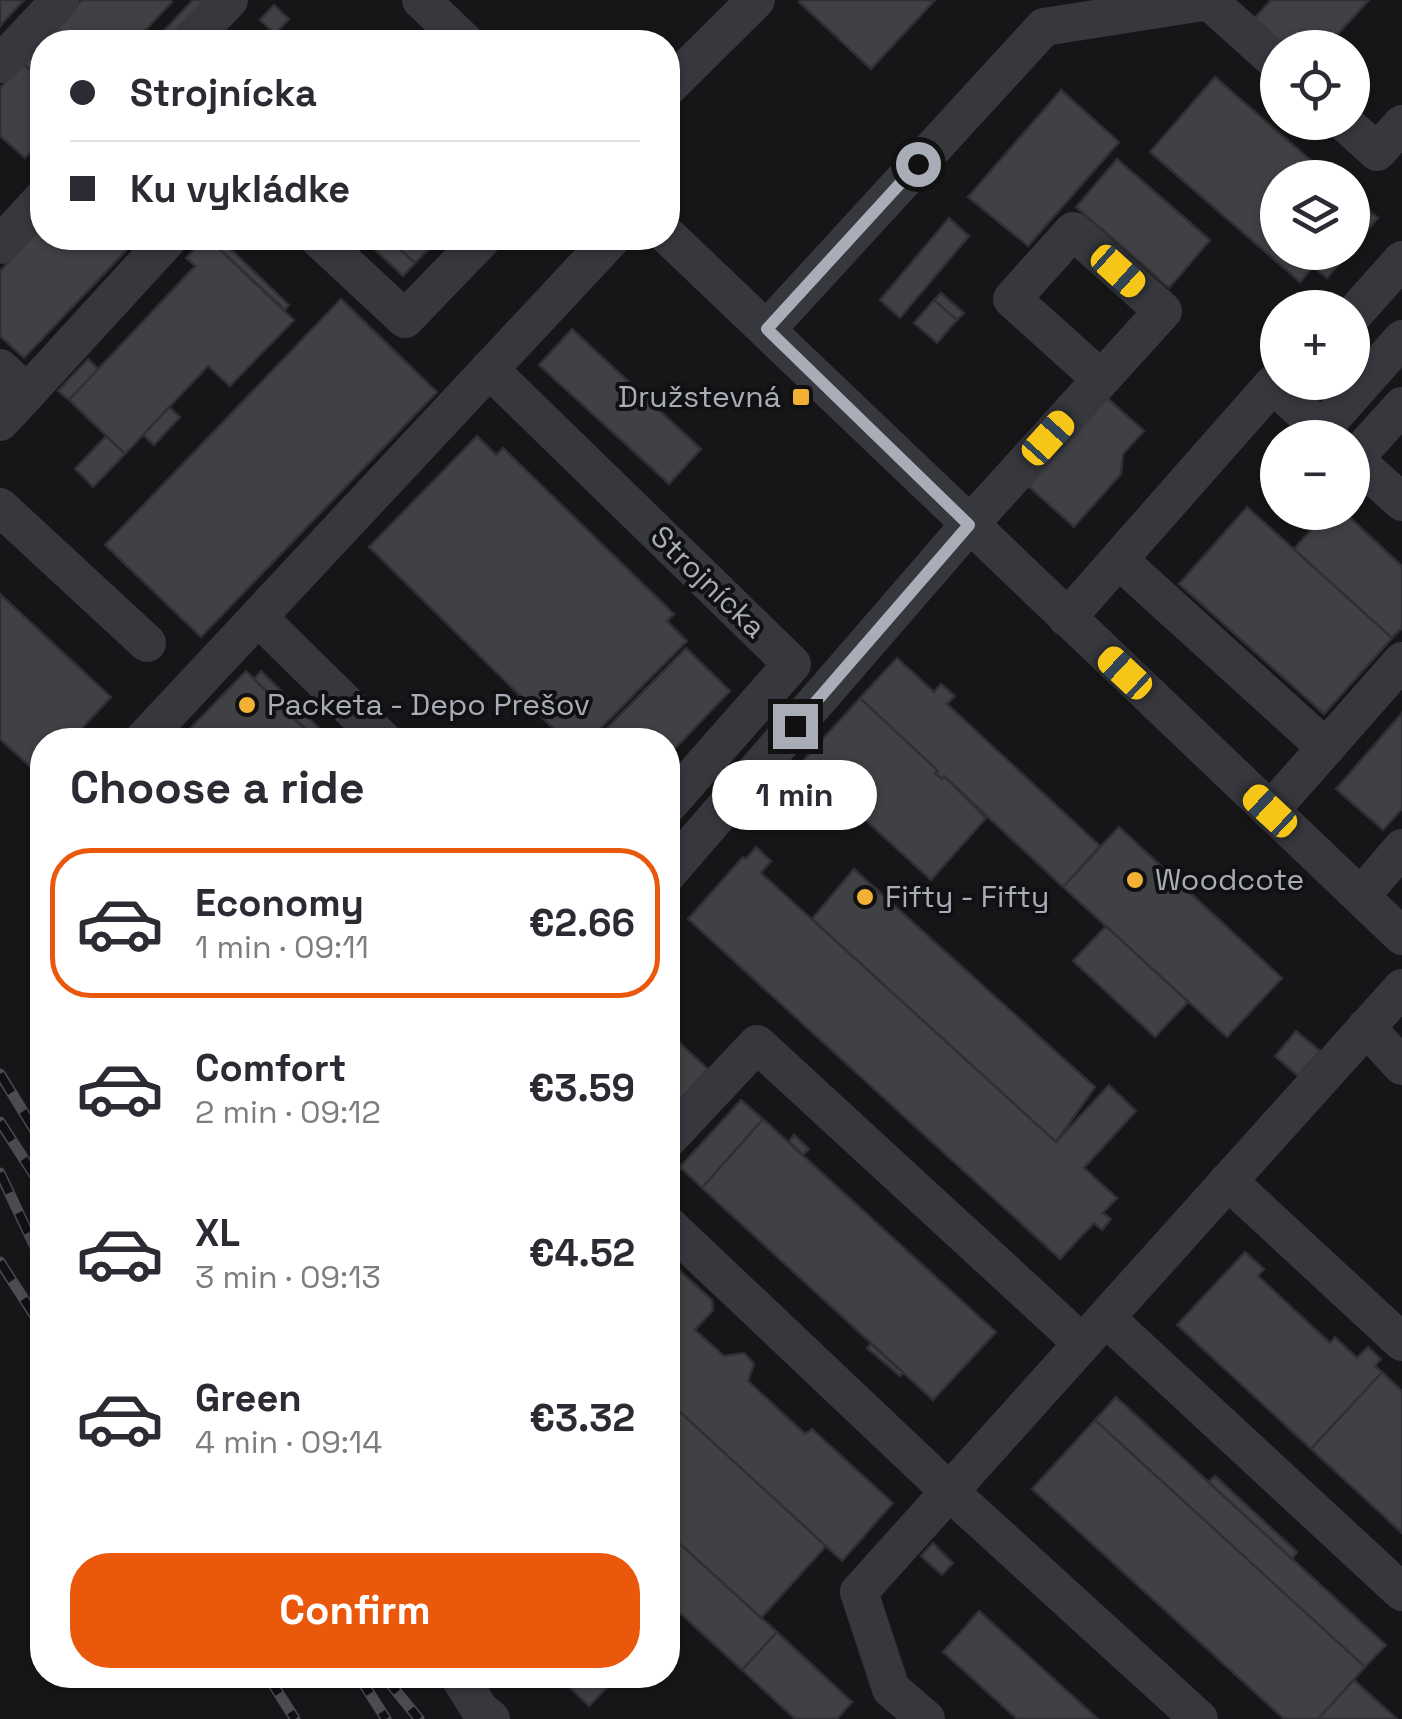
<!DOCTYPE html>
<html lang="en">
<head>
<meta charset="utf-8">
<style>
	body { margin:0; font-family:"Space Grotesk",sans-serif; background:#f2f2f3; color:#2b2b33; height:100vh; display:flex; flex-direction:column; font-size:38px; white-space:nowrap }
	* { box-sizing:border-box; margin:0 }
	p { font-size:32px; color:#7c7c81 }
	.icon { flex:none; width:55px; height:55px; fill:none; stroke:currentColor; stroke-width:2; stroke-linecap:round; stroke-linejoin:round }
	.map { position:relative; flex:1; overflow:hidden }
	.details { position:absolute; left:30px; top:728px; width:650px; height:960px; display:flex; flex-direction:column; background:#fff; border-radius:40px; box-shadow:0 2px 8px #0004 }
	.details>* { flex:none }
	.hud { position:absolute; left:30px; top:30px; width:650px; height:220px; border-radius:40px; box-shadow:0 2px 8px #0004; display:grid; align-content:center; height:220px; padding:0 40px; background:#fff }
	.buttons { position:absolute; left:1260px; top:30px; display:grid; gap:20px }
	.buttons a { display:grid; place-items:center; width:110px; height:110px; border-radius:50%; background:#fff; box-shadow:0 2px 8px #0004; font-size:50px }
	.end { position:absolute; width:45px; height:45px; margin:-22px; border:12px solid #a8adb8; background:#111; box-shadow:0 0 0 5px #111 }
	.from { border-radius:50% }
	.bubble { position:absolute; height:70px; border-radius:35px; background:#fff; box-shadow:0 2px 8px #0004; font-size:32px; font-weight:600; line-height:70px; text-align:center }
	.car { position:absolute; width:30px; height:60px; margin:-30px -15px; border-radius:12px; box-shadow:0 0 8px 2px #0007; background:linear-gradient(#f5c518 24%,#345 0 40%,#f5c518 0 76%,#345 0 86%,#f5c518 0) }
	.hud b { display:flex; align-items:center; gap:35px; height:95px; font-size:38px }
	.hud b+b { border-top:2px solid #e1e1e2 }
	.hud i { width:25px; height:25px; background:#2b2b33 }
	ul { padding:0; list-style:none }
	li { display:flex; align-items:center; gap:30px; height:150px; margin:0 20px 15px; padding:0 20px; border:5px solid transparent; border-radius:40px }
	li div { flex:1 }
	li b { display:block; font-size:38px }
	li em { font-style:normal; font-weight:600 }
	li.current { border-color:#ea580c }
	li>.icon { width:90px; height:90px; stroke-width:1.5 }
	h2 { padding:0 40px; font-size:45px; line-height:120px }
	.button { display:flex; gap:20px; margin-top:auto; padding:20px 40px }
	.button a { flex:1; height:115px; border-radius:40px; background:#ea580c; color:#fff; font-size:40px; font-weight:600; line-height:115px; text-align:center }
	.map>svg:first-child { display:block }
	.building { fill:#404145; stroke:#303034; stroke-width:2.5 }
	.lines { fill:none; stroke-linecap:round; stroke-linejoin:round }
	.minor { stroke:#37383d; stroke-width:38 }
	.rail-casing { stroke:#4a4c52; stroke-width:11 }
	.rail { stroke:#111113; stroke-width:8; stroke-dasharray:22; stroke-linecap:butt }
	.route { stroke:#a8adb8; stroke-width:12 }
	.poi-dot { fill:#f2b134; stroke:#111113; stroke-width:4 }
	.labels { text-anchor:middle; stroke-width:8; stroke-linejoin:round; paint-order:stroke }
	.poi-label { font-size:30px; fill:#a8adb8; stroke:#111113; text-anchor:start }
	.street-label { font-size:30px; fill:#a8adb8; stroke:#111113 }
</style>
</head>
<body>
<div class="map">
<svg width="1402" height="1719" viewBox="0 0 1402 1719">
	<rect width="100%" height="100%" fill="#161618"/>
	<path class="building" d="M0,0H24L0,26Z
		M82,0H170L172,2L134,42H42V82L23,63Z
		M193,0H215L175,42H153Z
		M802,0H935L871,69L799,2Z
		M1271,0H1369L1325,48H1286L1254,19Z
		M274,5L289,19L275,34L260,20Z
		M23,63L42,82V139L25,158L0,136V88Z
		M1215,77L1331,178H1278V252H1349L1327,278L1313,267L1300,282L1150,152Z
		M1061,90L1119,142L1028,246L968,197Z
		M1117,159L1210,240L1169,288L1076,207Z
		M1352,196L1378,218L1352,248Z
		M949,218L969,236L900,318L880,300Z
		M42,226V238H138L24,358L0,336V271Z
		M379,238H388L415,263L403,276L371,246Z
		M388,238H440L415,263Z
		M205,239L213,247L215,245L294,320L230,386L208,366L125,454L69,400L195,266L186,258Z
		M220,239L289,305L285,310L215,245Z
		M941,293L964,313L957,320L934,300Z
		M341,299L437,392L201,637L105,545Z
		M934,300L957,320L937,343L914,323Z
		M572,329L701,449L669,484L539,365Z
		M88,359L98,369L69,400L58,391Z
		M1106,397L1144,431L1123,454L1121,474L1074,527L1027,485Z
		M169,407L180,417L154,445L143,435Z
		M106,436L125,454L93,487L75,469Z
		M477,436L496,455L503,448L674,614L667,621L687,641L589,740H565L369,547Z
		M1247,507L1392,638L1324,714L1179,584Z
		M1327,512H1344L1402,566V628L1392,638L1294,549Z
		M0,594L111,697L71,740H42V770L38,774L0,739Z
		M686,648L730,691L668,756V740H595Z
		M897,658L934,692L941,684L955,696L947,704L1100,846L1063,887L944,776L942,779L935,773L938,771L860,698Z
		M246,671L316,740H179Z
		M261,671L331,740H317L254,679Z
		M860,698L938,771L935,773L942,779L944,776L986,818L931,880L802,762Z
		M1402,713V809L1383,830L1336,789Z
		M1119,827L1282,978L1227,1037L1063,887Z
		M756,847L771,861L761,873L1056,1142L1109,1085L1136,1111L1084,1168L1117,1198L1103,1213L1111,1219L1102,1230L1094,1223L1060,1259L688,919L743,857L746,859Z
		M854,869L1095,1087L1056,1142L812,919Z
		M1106,926L1188,1002L1155,1037L1073,961Z
		M1296,1031L1320,1051L1298,1076L1275,1056Z
		M670,1034L708,1069L668,1113V1036Z
		M741,1100L763,1119L702,1188L680,1167Z
		M763,1119L996,1332L933,1400L702,1188Z
		M794,1135L809,1149L803,1155L789,1142Z
		M1245,1252L1264,1269L1258,1276L1330,1343L1335,1337L1357,1358L1368,1347L1381,1359L1375,1366L1382,1372L1311,1449L1177,1325Z
		M668,1260L712,1300L713,1310L695,1330L724,1356L744,1353L754,1364L748,1381L805,1434L812,1429L893,1503L842,1561L668,1401Z
		M871,1344L903,1373L900,1376L867,1348Z
		M1382,1372L1402,1391V1533L1311,1449Z
		M1116,1397L1386,1645L1365,1667L1095,1420Z
		M668,1401L826,1546L761,1618L668,1533Z
		M1095,1420L1365,1667L1318,1719H1284L1032,1489Z
		M1215,1476L1297,1552L1292,1559L1208,1482Z
		M668,1533L777,1632L742,1670L668,1602Z
		M933,1543L953,1563L942,1575L921,1556Z
		M979,1611L1098,1719H1017L943,1652Z
		M777,1632L852,1702L837,1719H795L742,1670Z
		M577,1675H619L589,1706L567,1685Z
		M1354,1680L1397,1719H1318Z"/>
	<g class="lines">
		<path class="minor" d="M421,0L465,42
			M189,42L229,0
			M0,64L60,0
			M668,87L756,0
			M1344,122L1377,152L1402,124
			M668,236L1402,936
			M318,238L405,319L483,238
			M0,245L42,199
			M1352,316L1402,260
			M767,329L1044,27L1209,1L1278,63
			M0,368L27,393L169,238
			M489,369L792,664L668,805
			M0,422L27,393
			M1322,429L1402,339
			M1352,457L1402,502
			M1355,458L1402,406
			M0,507L147,643
			M1119,560L1326,748
			M258,617L383,740
			M1067,618L1273,384L1331,438
			M143,740L612,238
			M1270,811L1402,661
			M668,873L969,525L1163,311L1073,231L1012,299L1101,379
			M1361,896L1402,848
			M1366,1027L1402,1066
			M668,1139L757,1044L1082,1343
			M1228,1181L1402,1342
			M668,1225L950,1492L1199,1719
			M1106,1318L1402,1592
			M458,1675L480,1710L491,1719
			M926,1719L891,1689L859,1592L1402,988"/>
		<g class="rail-casing">
			<path id="rail" d="M0,1074L42,1142
				M0,1122L42,1187
				M0,1173L42,1262
				M0,1262L42,1327
				M267,1675L295,1719
				M358,1675L386,1719
				M383,1675L419,1719"/>
		</g>
		<use href="#rail" class="rail"/>
	</g>
	<g class="lines">
		<path class="route" d="M795,726L969,525L767,329L918,164"/>
	</g>
	<g class="poi-dot">
		<rect x="791" y="387" width="20" height="20" rx="5"/>
		<circle cx="247" cy="705" r="10"/>
		<circle cx="1135" cy="880" r="10"/>
		<circle cx="865" cy="897" r="10"/>
	</g>
	<g class="labels">
		<g class="poi-label">
			<text x="781" y="407" text-anchor="end">Družstevná</text>
			<text x="267" y="715">Packeta - Depo Prešov</text>
			<text x="1155" y="890">Woodcote</text>
			<text x="885" y="907">Fifty - Fifty</text>
		</g>
		<g class="street-label">
			<text transform="translate(708 582) rotate(44)" y="10">Strojnícka</text>
		</g>
	</g>
</svg>
<div class="buttons">
<a><svg class="icon" aria-label="locate" viewBox="0 0 24 24"><circle cx="12" cy="12" r="6"/><path d="M12 2v4M12 18v4M2 12h4M18 12h4"/></svg></a>
<a><svg class="icon" aria-label="layers" viewBox="0 0 24 24"><path d="M12 4l9 5-9 5-9-5zM3 14l9 5 9-5"/></svg></a>
<a>+</a>
<a>−</a>
</div>
<i class="end from" style="left:918px;top:164px"></i>
<i class="end" style="left:795px;top:726px"></i>
<div class="bubble" style="left:712px;top:760px;width:165px">1 min</div>
<i class="car" style="left:1118px;top:271px;rotate:132deg"></i>
<i class="car" style="left:1048px;top:438px;rotate:42deg"></i>
<i class="car" style="left:1125px;top:673px;rotate:313deg"></i>
<i class="car" style="left:1270px;top:811px;rotate:313deg"></i>
<div class="hud">
<b><i class="from"></i>Strojnícka</b>
<b><i></i>Ku vykládke</b>
</div>
<section class="details">
<h2>Choose a ride</h2>
<ul>
<li class="current"><svg class="icon" aria-label="car" viewBox="0 0 24 24"><path d="M5 17H2v-5l4-1 3-4h7l3 4 3 1v5h-3M9 17h6M6 11h13"/><circle cx="7" cy="17" r="2"/><circle cx="17" cy="17" r="2"/></svg><div><b>Economy</b><p>1 min · 09:11</p></div><em>€2.66</em></li>
<li><svg class="icon" aria-label="car" viewBox="0 0 24 24"><path d="M5 17H2v-5l4-1 3-4h7l3 4 3 1v5h-3M9 17h6M6 11h13"/><circle cx="7" cy="17" r="2"/><circle cx="17" cy="17" r="2"/></svg><div><b>Comfort</b><p>2 min · 09:12</p></div><em>€3.59</em></li>
<li><svg class="icon" aria-label="car" viewBox="0 0 24 24"><path d="M5 17H2v-5l4-1 3-4h7l3 4 3 1v5h-3M9 17h6M6 11h13"/><circle cx="7" cy="17" r="2"/><circle cx="17" cy="17" r="2"/></svg><div><b>XL</b><p>3 min · 09:13</p></div><em>€4.52</em></li>
<li><svg class="icon" aria-label="car" viewBox="0 0 24 24"><path d="M5 17H2v-5l4-1 3-4h7l3 4 3 1v5h-3M9 17h6M6 11h13"/><circle cx="7" cy="17" r="2"/><circle cx="17" cy="17" r="2"/></svg><div><b>Green</b><p>4 min · 09:14</p></div><em>€3.32</em></li>
</ul>
<div class="button"><a>Confirm</a></div>
</section>
</div>
</body>
</html>
